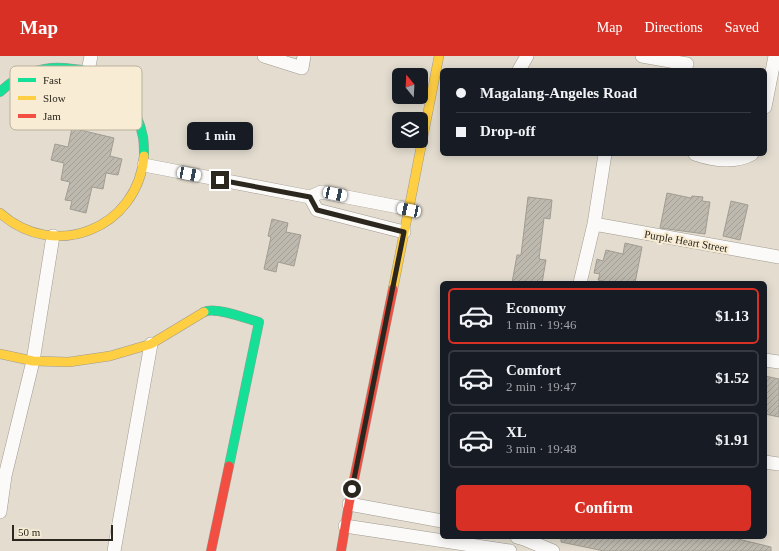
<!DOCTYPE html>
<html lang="en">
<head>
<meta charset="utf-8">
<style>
	body { margin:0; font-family:"Times New Roman",serif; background:#20242c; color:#f1f3f6; height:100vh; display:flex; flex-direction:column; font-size:15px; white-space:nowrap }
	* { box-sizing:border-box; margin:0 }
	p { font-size:13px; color:#9ea1a6 }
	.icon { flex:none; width:22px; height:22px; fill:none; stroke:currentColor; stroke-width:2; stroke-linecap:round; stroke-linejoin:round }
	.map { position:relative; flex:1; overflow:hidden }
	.panel { position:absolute; left:440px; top:225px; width:327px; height:258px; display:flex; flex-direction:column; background:#171b24; border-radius:6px; box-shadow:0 2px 10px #0003 }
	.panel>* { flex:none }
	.guide { position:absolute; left:440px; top:12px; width:327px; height:88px; border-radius:6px; box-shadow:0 2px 10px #0003; display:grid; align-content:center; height:88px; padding:0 16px; background:#171b24 }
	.needle { width:26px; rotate:342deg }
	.fabs { position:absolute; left:392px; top:12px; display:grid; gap:8px }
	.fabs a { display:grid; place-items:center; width:36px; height:36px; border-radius:6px; background:#171b24; box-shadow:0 2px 10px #0003; font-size:20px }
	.scale { position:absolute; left:12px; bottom:10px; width:101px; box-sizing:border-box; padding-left:4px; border:2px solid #2b271e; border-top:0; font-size:11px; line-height:14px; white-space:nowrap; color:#2b271e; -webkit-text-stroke:3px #f8ecd4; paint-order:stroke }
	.end { position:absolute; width:18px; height:18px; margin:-9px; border:5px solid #2b271e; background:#fff; box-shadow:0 0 0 2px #fff }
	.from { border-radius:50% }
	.bubble { position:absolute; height:28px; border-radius:6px; background:#171b24; box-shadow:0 2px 10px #0003; font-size:13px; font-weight:700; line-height:28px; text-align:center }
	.car { position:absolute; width:12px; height:24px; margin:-12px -6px; border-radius:5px; box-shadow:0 0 3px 1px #0007; background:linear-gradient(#fff 24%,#345 0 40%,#fff 0 76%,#345 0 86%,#fff 0) }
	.guide b { display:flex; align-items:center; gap:14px; height:38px; font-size:15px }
	.guide b+b { border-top:1px solid #363941 }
	.guide i { width:10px; height:10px; background:#f1f3f6 }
	ul { padding:7px 0 0; list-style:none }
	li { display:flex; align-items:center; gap:12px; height:56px; margin:0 8px 6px; padding:0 8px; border:2px solid #363941; border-radius:6px }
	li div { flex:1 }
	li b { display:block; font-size:15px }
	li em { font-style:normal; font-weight:700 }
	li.selected { border-color:#d93025 }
	li>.icon { width:36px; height:36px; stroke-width:1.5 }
	.cta { display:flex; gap:8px; margin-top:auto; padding:8px 16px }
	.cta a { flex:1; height:46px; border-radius:6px; background:#d93025; color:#fff; font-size:16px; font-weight:700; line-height:46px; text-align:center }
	header { display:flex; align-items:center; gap:24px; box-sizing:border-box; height:56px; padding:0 20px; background:#d93025; color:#fff }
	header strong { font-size:19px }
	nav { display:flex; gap:22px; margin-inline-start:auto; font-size:14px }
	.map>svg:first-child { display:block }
	.building { fill:url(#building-hatch); stroke:#a19c91 }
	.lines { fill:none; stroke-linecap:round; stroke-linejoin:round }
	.street-casing { stroke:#9f9a90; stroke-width:14 }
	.fast-casing { stroke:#9f9a90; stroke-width:10 }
	.slow-casing { stroke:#9f9a90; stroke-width:10 }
	.jam-casing { stroke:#9f9a90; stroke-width:10 }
	.street { stroke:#fbfaf8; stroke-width:13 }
	.fast { stroke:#16e098; stroke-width:9 }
	.slow { stroke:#ffcf43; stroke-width:9 }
	.jam { stroke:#f24e42; stroke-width:9 }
	.route { stroke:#2b271e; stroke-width:5 }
	.labels { text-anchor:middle; stroke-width:4; stroke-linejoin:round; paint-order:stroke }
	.street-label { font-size:11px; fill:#2b271e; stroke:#f8ecd4 }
	.key { fill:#f8ecd4; stroke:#bab19d; stroke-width:1 }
	.key-label { font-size:11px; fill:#2b271e }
</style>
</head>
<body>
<header>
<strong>Map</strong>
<nav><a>Map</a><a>Directions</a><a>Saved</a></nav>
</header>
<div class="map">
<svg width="779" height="495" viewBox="0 0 779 495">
	<defs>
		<pattern id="building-hatch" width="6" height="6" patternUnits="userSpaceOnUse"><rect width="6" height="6" fill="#beb9af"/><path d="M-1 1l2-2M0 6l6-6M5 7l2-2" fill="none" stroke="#a39f96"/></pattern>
	</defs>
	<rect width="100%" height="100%" fill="#e3dccf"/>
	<path class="building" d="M72,72L114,82L110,100L122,103L118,119L106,117L103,133L92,131L86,157L70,153L72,145L65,144L70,126L61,124L64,107L51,104L55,88L68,91Z
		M667,137L691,142L692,140L703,141L702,145L710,146L705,178L660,172Z
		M528,141L552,144L550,163L544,162L539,203L546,204L542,227H512L517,199H521Z
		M731,145L748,149L740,184L723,180Z
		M272,163L288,167L286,176L301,179L294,210L278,206L276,216L264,213L271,181L268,180Z
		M625,187L642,191L635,227H611L598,224L600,218L594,217L597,203L603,205L606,194L623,198Z
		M765,320L779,323V361L765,358Z
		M561,481H730L771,491V495H604L561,486Z"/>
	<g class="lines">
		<g class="street-casing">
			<path id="street" d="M264,0L302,12L304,0
				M642,0L687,8
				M519,14L527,0
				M88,15L91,0
				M765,51L775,0
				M695,98C713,104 734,108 752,98
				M144,109L310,141L321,136L409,153
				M310,141L317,154L404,176
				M594,168L779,201
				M580,227L594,168L605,98
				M765,304L779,306
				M765,406L779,408
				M349,448L442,465
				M0,456L5,420L33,305L53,180
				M345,470L510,495
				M517,481L524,483L553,495
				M114,495L151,288"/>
		</g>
		<g class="fast-casing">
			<path id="fast" d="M0,36C16,20 41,10 64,12C73,13 83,13 91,16C118,26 138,54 143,81C144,87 144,94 144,100
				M204,256C215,250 247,263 259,266L229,410"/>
		</g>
		<g class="slow-casing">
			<path id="slow" d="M0,157C55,206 138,172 144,100
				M393,233L439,0
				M0,298L33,305L69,306L110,300L151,288L204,256"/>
		</g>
		<g class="jam-casing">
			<path id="jam" d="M211,495L229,410
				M341,495L349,448L393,233"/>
		</g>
		<use href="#street" class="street"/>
		<use href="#fast" class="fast"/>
		<use href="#slow" class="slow"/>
		<use href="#jam" class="jam"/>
	</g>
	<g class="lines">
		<path class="route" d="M220,124L310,141L317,154L404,176L352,433"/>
	</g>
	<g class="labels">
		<g class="street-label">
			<text transform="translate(686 185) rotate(10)" y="4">Purple Heart Street</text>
		</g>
	</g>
	<rect x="10" y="10" width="132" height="64" rx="6" class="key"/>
	<rect x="18" y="22" width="18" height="4" fill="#16e098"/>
	<rect x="18" y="40" width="18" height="4" fill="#ffcf43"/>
	<rect x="18" y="58" width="18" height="4" fill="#f24e42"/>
	<g class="key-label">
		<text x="43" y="28">Fast</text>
		<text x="43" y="46">Slow</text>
		<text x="43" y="64">Jam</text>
	</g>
</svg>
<div class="fabs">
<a><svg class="needle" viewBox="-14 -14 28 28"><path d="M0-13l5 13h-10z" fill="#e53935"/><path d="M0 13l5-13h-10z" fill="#9ea1a6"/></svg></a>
<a><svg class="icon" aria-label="layers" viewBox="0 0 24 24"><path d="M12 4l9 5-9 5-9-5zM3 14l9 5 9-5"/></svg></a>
</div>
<div class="scale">50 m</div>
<i class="end from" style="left:352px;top:433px"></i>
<i class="end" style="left:220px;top:124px"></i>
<div class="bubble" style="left:187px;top:66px;width:66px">1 min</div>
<i class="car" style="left:189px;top:118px;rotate:101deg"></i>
<i class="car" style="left:335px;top:138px;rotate:102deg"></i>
<i class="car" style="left:409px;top:154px;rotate:282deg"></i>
<div class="guide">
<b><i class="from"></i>Magalang-Angeles Road</b>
<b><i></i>Drop-off</b>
</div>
<section class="panel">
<ul>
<li class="selected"><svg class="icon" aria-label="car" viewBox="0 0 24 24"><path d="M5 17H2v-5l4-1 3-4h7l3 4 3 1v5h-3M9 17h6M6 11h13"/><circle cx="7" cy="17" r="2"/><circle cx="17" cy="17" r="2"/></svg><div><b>Economy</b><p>1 min · 19:46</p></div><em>$1.13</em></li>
<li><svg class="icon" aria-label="car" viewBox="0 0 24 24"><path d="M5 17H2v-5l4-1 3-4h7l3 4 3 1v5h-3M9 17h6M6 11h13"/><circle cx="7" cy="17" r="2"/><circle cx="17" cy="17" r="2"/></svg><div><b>Comfort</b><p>2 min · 19:47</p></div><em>$1.52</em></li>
<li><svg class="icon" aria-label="car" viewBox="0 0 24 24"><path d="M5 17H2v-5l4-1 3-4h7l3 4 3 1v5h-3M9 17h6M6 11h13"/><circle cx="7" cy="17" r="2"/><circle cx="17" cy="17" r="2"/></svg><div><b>XL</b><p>3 min · 19:48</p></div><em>$1.91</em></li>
</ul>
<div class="cta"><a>Confirm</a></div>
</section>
</div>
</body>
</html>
